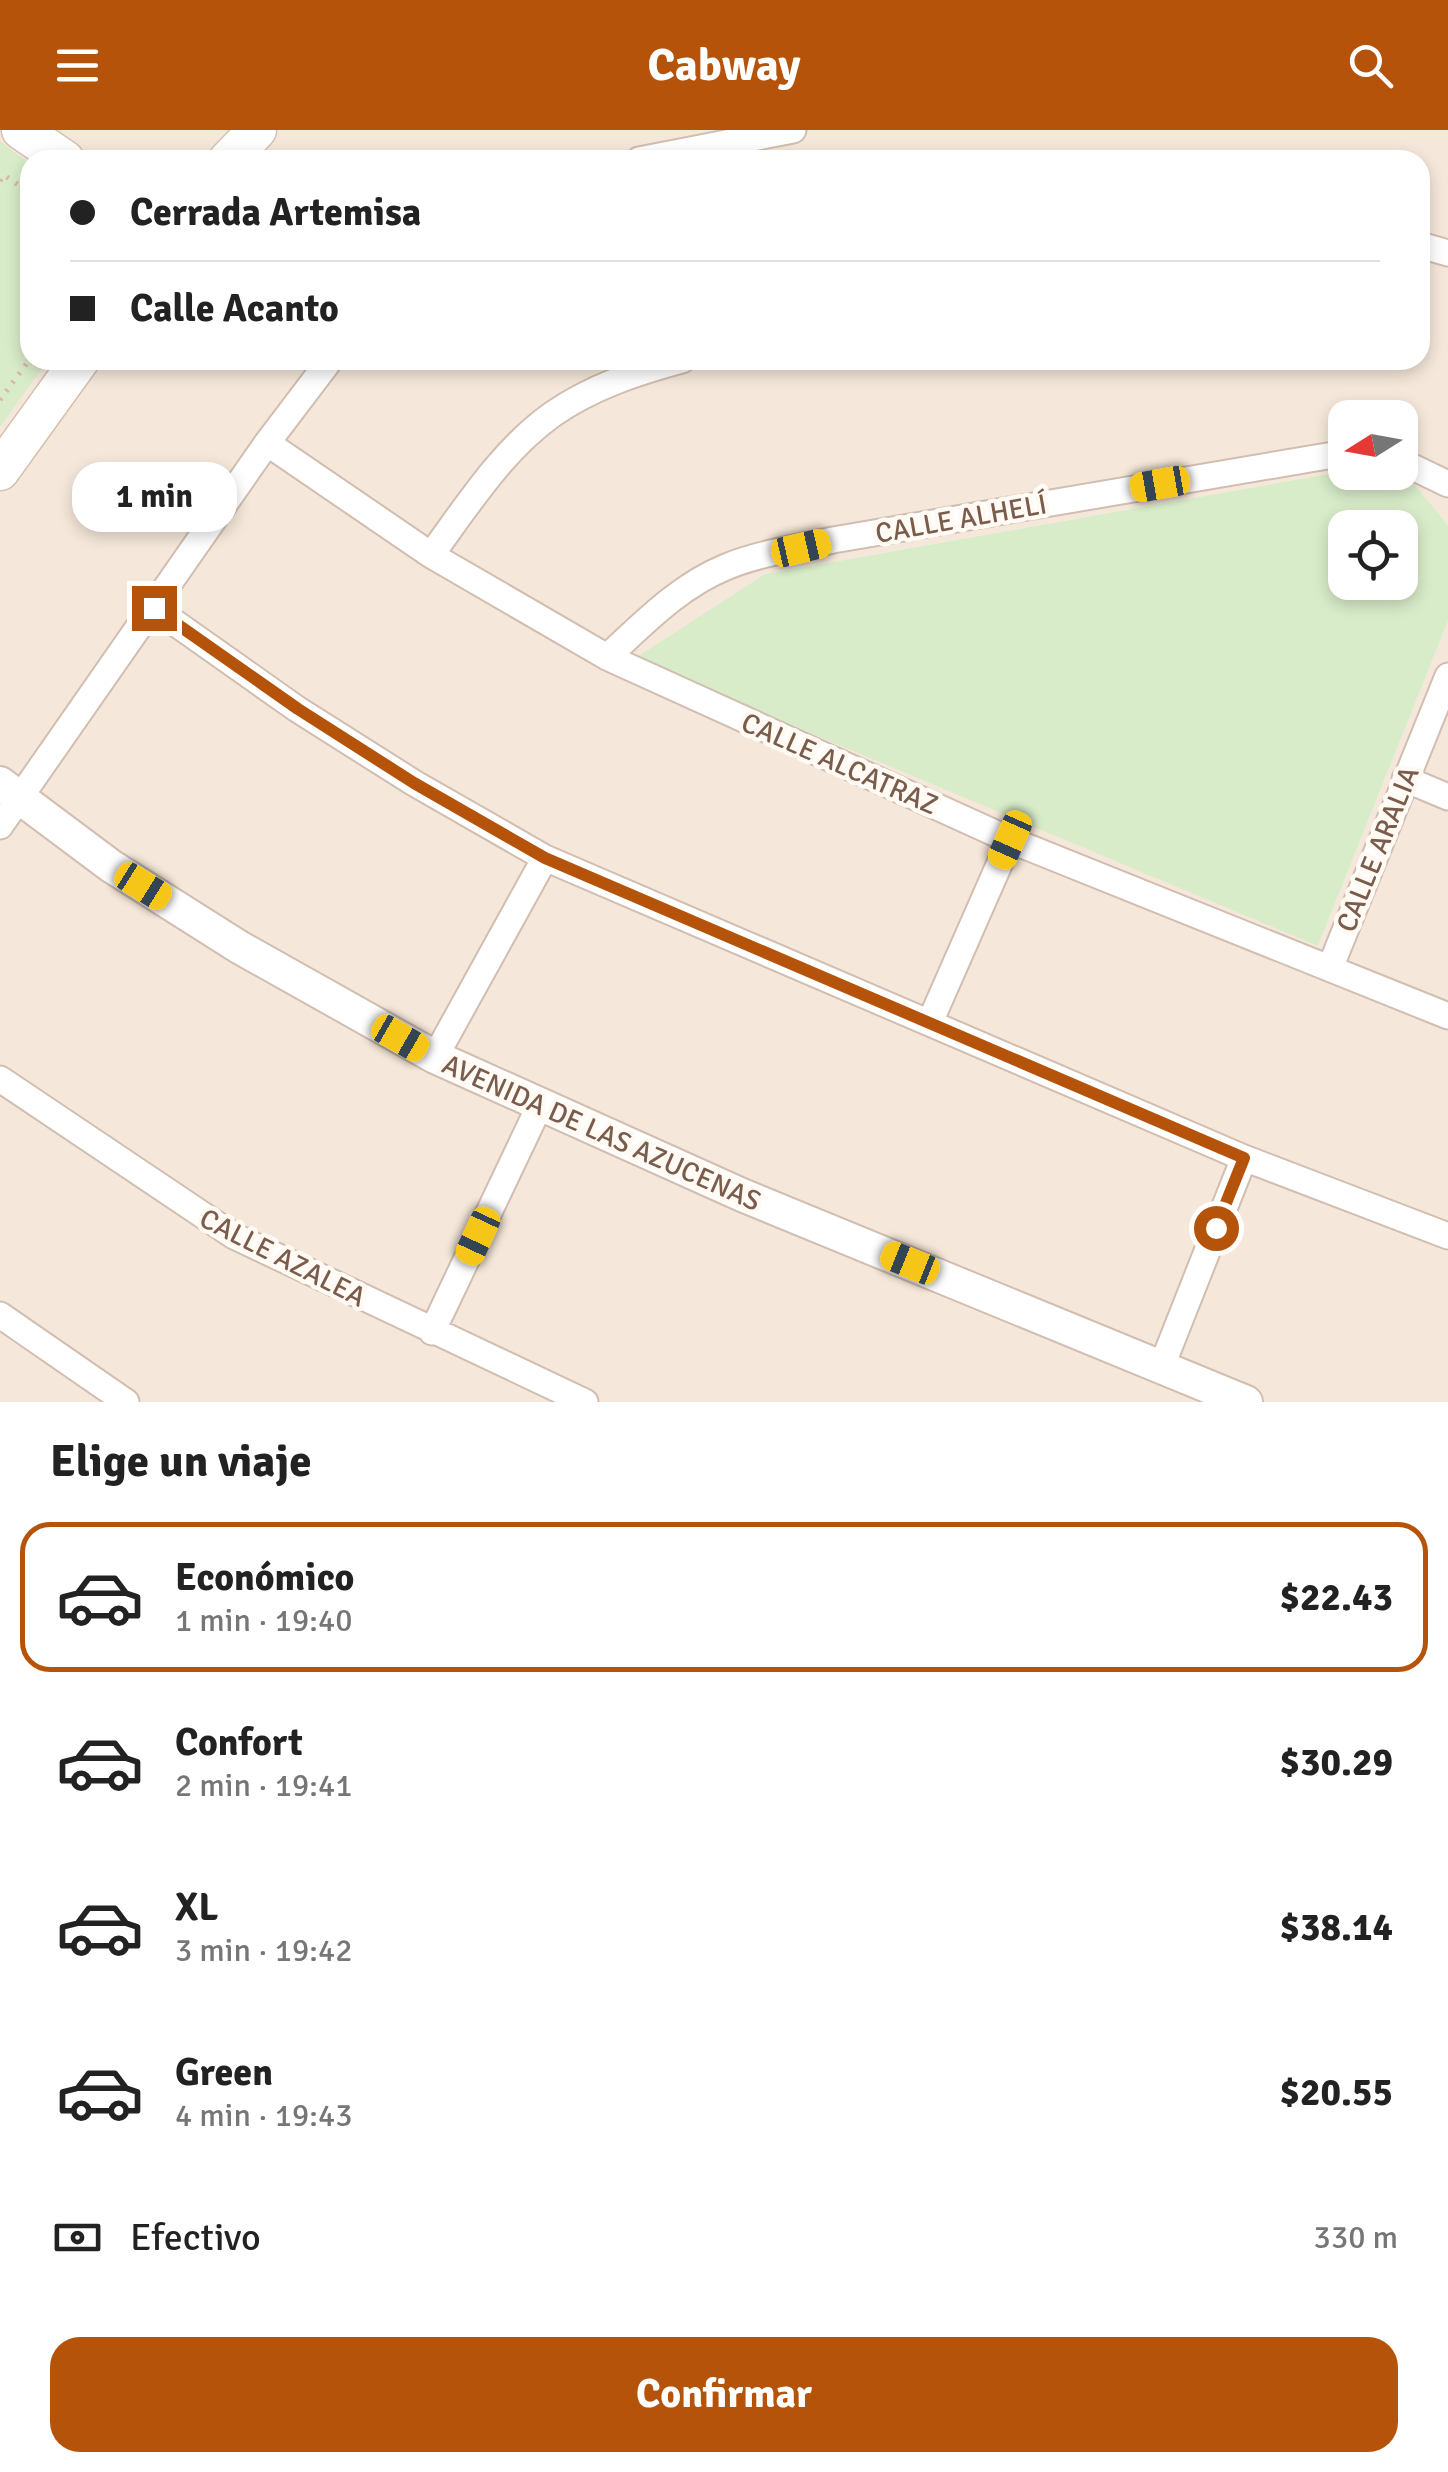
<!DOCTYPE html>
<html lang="es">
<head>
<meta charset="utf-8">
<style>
	body { margin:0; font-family:Signika,sans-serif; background:#f6f6f6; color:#222; height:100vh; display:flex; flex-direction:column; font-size:38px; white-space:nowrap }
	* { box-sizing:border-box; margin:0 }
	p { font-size:32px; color:#767676 }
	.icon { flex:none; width:55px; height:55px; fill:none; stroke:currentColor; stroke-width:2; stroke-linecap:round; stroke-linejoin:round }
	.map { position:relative; height:1272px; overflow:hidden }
	.side { display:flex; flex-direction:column; background:#fff; flex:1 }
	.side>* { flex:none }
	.hud { position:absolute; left:20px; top:20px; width:1410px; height:220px; border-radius:30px; box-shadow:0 5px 15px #0003; display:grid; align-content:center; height:220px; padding:0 50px; background:#fff }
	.needle { width:65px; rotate:259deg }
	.tools { position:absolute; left:1328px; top:270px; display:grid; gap:20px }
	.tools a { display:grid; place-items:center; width:90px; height:90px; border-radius:20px; background:#fff; box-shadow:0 5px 15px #0003; font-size:50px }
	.end { position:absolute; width:45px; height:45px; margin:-22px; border:12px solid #b45309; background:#fff; box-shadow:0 0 0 5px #fff }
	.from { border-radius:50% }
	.bubble { position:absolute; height:70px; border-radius:30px; background:#fff; box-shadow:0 5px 15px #0003; font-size:32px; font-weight:700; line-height:70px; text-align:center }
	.car { position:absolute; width:30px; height:60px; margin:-30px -15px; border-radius:12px; box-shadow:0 0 8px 2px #0007; background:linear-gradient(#f5c518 24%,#345 0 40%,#f5c518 0 76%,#345 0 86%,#f5c518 0) }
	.hud b { display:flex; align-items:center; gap:35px; height:95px; font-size:38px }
	.hud b+b { border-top:2px solid #e0e0e0 }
	.hud i { width:25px; height:25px; background:#222 }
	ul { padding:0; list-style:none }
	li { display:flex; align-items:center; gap:30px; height:150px; margin:0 20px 15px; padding:0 30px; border:5px solid transparent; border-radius:30px }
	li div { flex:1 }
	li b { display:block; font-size:38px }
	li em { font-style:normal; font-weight:700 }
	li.selected { border-color:#b45309 }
	li>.icon { width:90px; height:90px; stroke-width:1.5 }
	h2 { padding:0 50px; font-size:45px; line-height:120px }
	.pay { display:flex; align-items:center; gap:25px; height:110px; padding:0 50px; font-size:38px }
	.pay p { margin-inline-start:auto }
	.primary-button { display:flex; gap:20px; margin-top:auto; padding:20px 50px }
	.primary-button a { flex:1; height:115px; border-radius:30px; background:#b45309; color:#fff; font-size:40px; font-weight:700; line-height:115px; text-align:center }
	header { display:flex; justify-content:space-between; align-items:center; height:130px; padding:0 50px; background:#b45309; color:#fff; font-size:45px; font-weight:700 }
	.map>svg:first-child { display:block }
	.residential { fill:#f5e8da; fill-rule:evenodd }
	.green { fill:#d8ecc9; fill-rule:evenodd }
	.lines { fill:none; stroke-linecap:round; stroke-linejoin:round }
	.minor-casing { stroke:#d1beb0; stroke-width:29 }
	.tertiary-casing { stroke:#d1beb0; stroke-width:36 }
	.secondary-casing { stroke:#d6c0b0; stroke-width:41 }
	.path { stroke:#d9b8a5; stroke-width:5; stroke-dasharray:2.5 8; stroke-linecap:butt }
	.minor { stroke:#fff; stroke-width:25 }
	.tertiary { stroke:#fff; stroke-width:32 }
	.secondary { stroke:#fff; stroke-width:38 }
	.route { stroke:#b45309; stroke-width:12 }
	.labels { text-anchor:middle; stroke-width:9; stroke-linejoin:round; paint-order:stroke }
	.street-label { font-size:28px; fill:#7a5c4d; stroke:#fffaf3 }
</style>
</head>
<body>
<header><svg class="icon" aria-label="menu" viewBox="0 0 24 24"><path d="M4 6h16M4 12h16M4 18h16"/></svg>Cabway<svg class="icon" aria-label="search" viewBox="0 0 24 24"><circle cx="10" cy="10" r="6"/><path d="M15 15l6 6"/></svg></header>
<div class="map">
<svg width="1448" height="1272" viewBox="0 0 1448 1272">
	<rect width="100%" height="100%" fill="#fdf6ec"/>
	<path class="residential" d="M0,0H1448V395L1414,354L1356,343L1400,342V288H1345V341L765,444L1318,816L1448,491V1272H0ZM30,30H1420V230H30Z"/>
	<path class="green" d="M0,11L30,34V230H48L0,297Z
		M1345,341L1414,354L1448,395V491L1318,816L634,529L765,444ZM1345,398H1400V452H1345Z"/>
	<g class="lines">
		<g class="minor-casing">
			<path id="minor" d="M639,30L793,0
				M1420,115L1448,123
				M267,313L431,425L607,527L1010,710L1448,886
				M1400,331L1448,354
				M431,425C467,376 502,320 553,284C592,257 637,242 682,230
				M154,478L297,579L414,653L545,728L1244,1028L1448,1106
				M607,527C643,494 679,456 726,437C759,423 798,418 833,410L1345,323
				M1405,649L1448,667
				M0,696L267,313L330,230
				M1330,838L1448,546
				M930,892L1010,710
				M435,927L545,728
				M0,949L234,1106L585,1272
				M0,1185L126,1272
				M432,1202L539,977
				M1161,1238L1244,1028"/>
		</g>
		<g class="tertiary-casing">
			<path id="tertiary" d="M0,653L111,736L239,817L435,927L742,1065L1246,1272"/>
		</g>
		<g class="secondary-casing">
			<path id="secondary" d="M21,0L65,30
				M228,30L257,0
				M0,341L80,230"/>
		</g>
		<path class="path" d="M0,51L4,45L30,63
			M0,270L30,229"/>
		<use href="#minor" class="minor"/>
		<use href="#tertiary" class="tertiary"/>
		<use href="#secondary" class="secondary"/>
	</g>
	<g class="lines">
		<path class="route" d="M154,478L298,579L414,653L545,728L1244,1028L1216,1098"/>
	</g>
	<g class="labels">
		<g class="street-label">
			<text transform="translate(961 388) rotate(-10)" y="10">CALLE ALHELÍ</text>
			<text transform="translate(840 633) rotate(24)" y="10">CALLE ALCATRAZ</text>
			<text transform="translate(1377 719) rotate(-68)" y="10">CALLE ARALIA</text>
			<text transform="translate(602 1002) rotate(24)" y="10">AVENIDA DE LAS AZUCENAS</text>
			<text transform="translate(283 1127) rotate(27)" y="10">CALLE AZALEA</text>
		</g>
	</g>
</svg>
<div class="tools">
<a><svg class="needle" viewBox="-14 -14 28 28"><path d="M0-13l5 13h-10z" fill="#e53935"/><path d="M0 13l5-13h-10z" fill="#767676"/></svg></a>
<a><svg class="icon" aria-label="locate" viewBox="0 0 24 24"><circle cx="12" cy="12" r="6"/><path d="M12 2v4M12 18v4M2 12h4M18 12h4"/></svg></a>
</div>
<i class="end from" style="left:1216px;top:1098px"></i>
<i class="end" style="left:154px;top:478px"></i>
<div class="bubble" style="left:72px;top:332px;width:165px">1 min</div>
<i class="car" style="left:1160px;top:354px;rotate:260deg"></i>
<i class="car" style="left:801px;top:418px;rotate:77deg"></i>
<i class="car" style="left:1010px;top:710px;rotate:204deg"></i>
<i class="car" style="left:143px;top:756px;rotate:122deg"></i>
<i class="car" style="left:400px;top:908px;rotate:120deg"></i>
<i class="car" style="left:478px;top:1106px;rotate:205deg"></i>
<i class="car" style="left:910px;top:1133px;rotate:292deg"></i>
<div class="hud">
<b><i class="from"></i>Cerrada Artemisa</b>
<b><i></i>Calle Acanto</b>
</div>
</div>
<section class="side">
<h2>Elige un viaje</h2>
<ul>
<li class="selected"><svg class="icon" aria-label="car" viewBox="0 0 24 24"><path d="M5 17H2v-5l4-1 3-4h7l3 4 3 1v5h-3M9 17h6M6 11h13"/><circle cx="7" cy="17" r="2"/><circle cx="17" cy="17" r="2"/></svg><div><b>Económico</b><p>1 min · 19:40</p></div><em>$22.43</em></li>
<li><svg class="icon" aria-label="car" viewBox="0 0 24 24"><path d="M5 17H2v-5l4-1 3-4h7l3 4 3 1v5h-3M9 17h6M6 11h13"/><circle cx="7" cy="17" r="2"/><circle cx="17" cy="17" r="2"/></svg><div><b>Confort</b><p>2 min · 19:41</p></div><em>$30.29</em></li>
<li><svg class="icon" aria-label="car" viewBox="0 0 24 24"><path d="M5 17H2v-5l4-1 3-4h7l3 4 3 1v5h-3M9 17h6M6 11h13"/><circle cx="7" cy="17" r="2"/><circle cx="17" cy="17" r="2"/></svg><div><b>XL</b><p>3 min · 19:42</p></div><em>$38.14</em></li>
<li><svg class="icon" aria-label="car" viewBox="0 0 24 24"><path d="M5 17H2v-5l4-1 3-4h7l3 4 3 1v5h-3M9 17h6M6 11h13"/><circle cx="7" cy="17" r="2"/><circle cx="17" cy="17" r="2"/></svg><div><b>Green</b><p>4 min · 19:43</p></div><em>$20.55</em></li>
</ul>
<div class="pay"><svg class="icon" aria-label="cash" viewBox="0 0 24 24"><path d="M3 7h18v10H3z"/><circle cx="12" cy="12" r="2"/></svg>Efectivo<p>330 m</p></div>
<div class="primary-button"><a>Confirmar</a></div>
</section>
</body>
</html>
